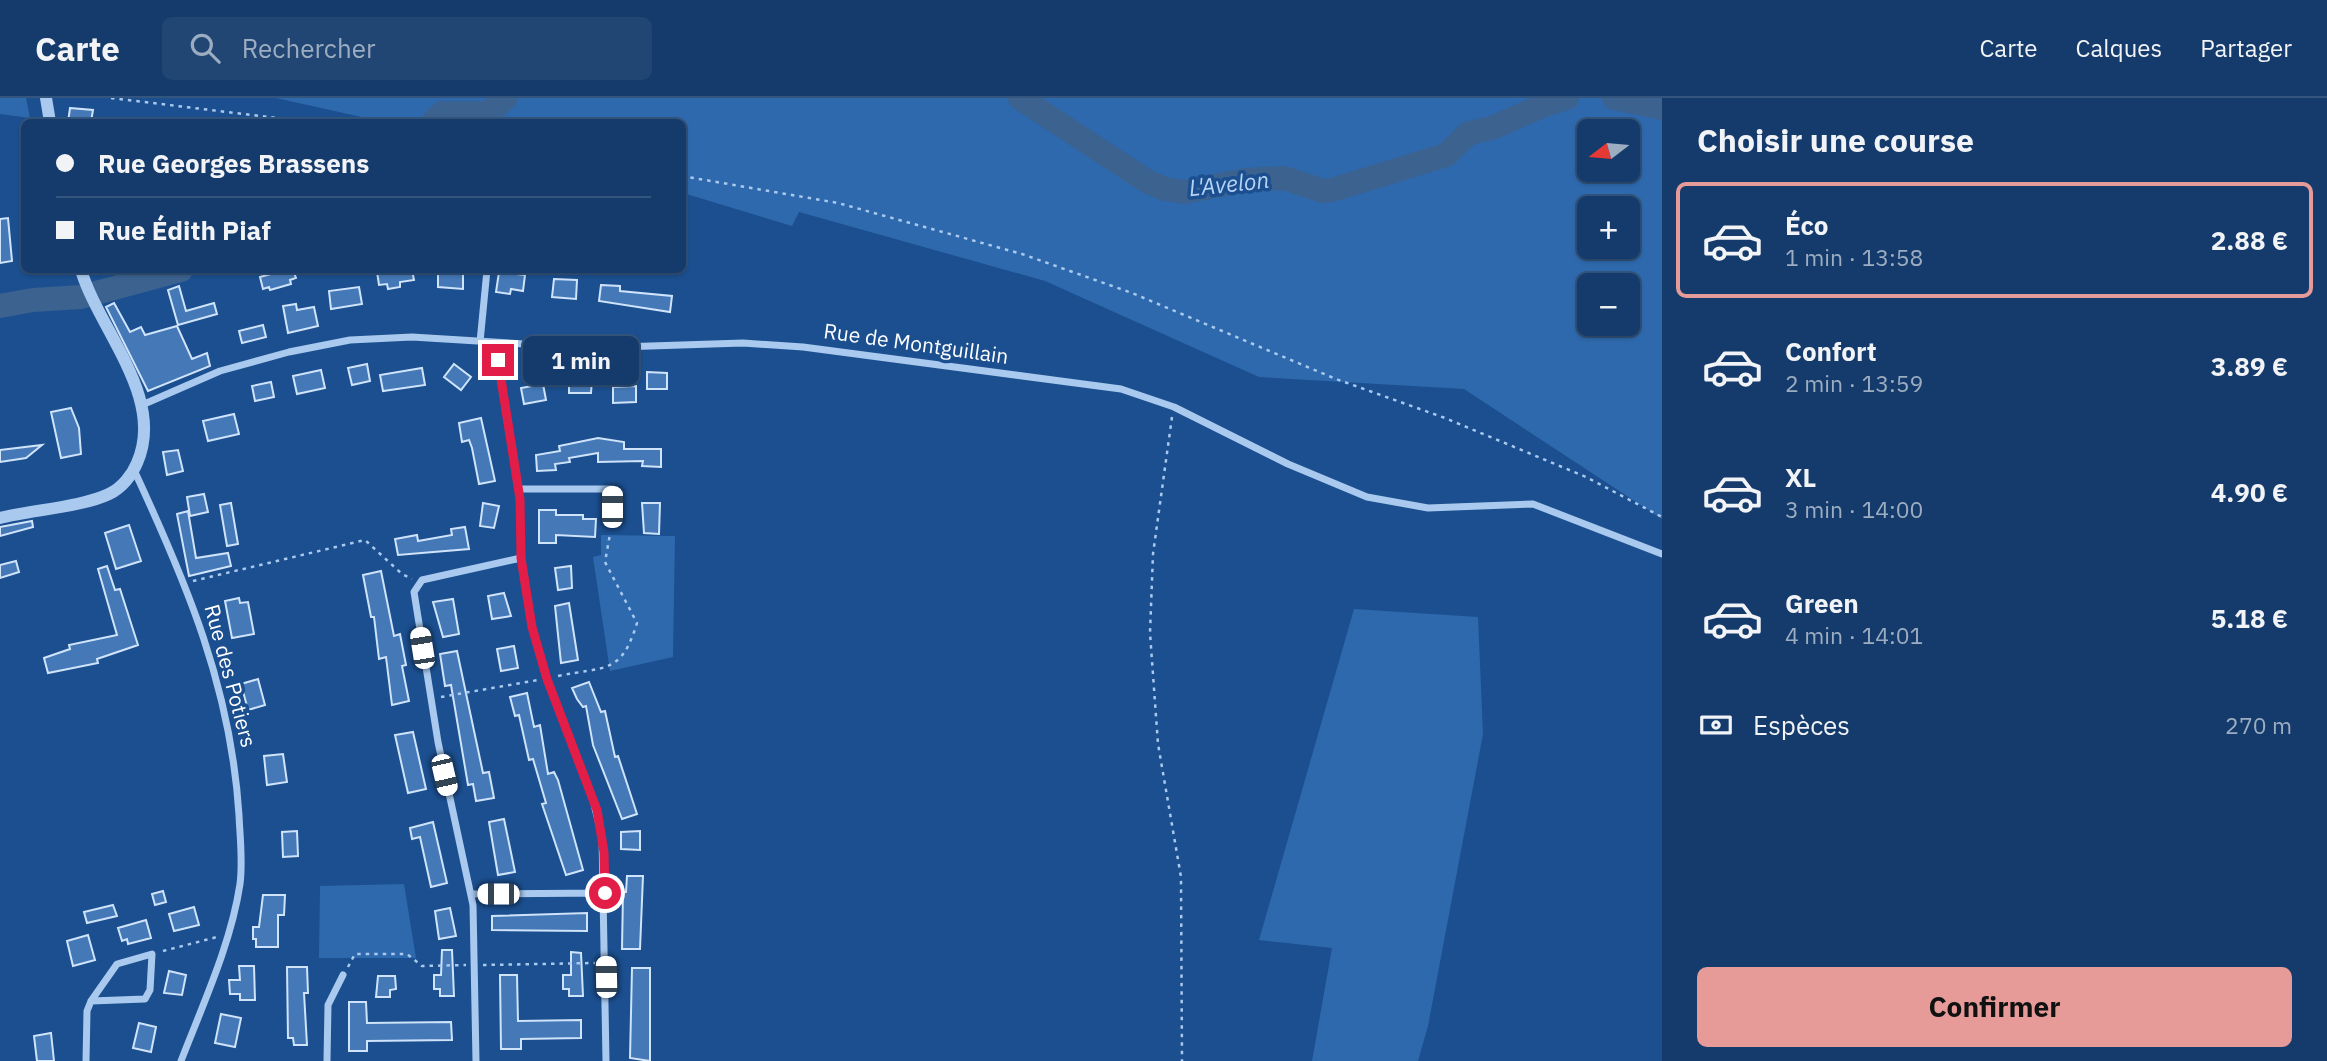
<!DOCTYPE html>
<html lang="fr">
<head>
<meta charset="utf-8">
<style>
	body { margin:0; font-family:"IBM Plex Sans",sans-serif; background:#214673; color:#f1f3f6; height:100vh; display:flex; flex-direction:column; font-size:26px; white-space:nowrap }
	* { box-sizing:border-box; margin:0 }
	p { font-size:23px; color:#9dadc1 }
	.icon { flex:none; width:38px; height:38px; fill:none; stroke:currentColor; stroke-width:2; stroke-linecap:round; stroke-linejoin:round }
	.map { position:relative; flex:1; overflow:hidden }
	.drawer { display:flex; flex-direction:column; background:#143b6b; width:665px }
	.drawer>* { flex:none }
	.hud { position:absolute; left:21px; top:21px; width:665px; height:154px; border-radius:10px; box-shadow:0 2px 5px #0004,0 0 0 2px #33557e; display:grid; align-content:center; height:154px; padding:0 35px; background:#143b6b }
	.needle { width:46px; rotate:254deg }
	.tools { position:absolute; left:1577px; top:21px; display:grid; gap:14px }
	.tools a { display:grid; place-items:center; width:63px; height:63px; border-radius:10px; background:#143b6b; box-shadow:0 2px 5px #0004,0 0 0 2px #33557e; font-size:35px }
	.end { position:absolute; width:32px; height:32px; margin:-16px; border:9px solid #e11d48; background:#fff; box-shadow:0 0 0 4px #fff }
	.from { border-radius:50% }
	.bubble { position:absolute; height:49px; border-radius:10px; background:#143b6b; box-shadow:0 2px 5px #0004,0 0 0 2px #33557e; font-size:23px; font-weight:700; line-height:49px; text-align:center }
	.car { position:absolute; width:21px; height:42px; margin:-21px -10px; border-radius:9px; box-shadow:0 0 5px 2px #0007; background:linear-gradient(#fff 24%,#345 0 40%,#fff 0 76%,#345 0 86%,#fff 0) }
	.hud b { display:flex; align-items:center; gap:24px; height:66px; font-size:26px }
	.hud b+b { border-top:2px solid #33557e }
	.hud i { width:18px; height:18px; background:#f1f3f6 }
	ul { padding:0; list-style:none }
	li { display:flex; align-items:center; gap:21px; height:116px; margin:0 14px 10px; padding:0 21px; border:4px solid transparent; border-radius:10px }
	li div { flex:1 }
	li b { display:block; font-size:26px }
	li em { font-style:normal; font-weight:700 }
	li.current { border-color:#e69b98 }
	li>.icon { width:63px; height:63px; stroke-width:1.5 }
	h2 { padding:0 35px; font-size:32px; line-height:84px }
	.pay { display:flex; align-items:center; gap:18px; height:77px; padding:0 35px; font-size:26px }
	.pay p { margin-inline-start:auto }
	.button { display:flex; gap:14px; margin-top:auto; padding:14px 35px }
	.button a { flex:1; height:80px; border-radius:10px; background:#e69b98; color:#111; font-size:28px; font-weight:700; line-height:80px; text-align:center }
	header { display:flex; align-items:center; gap:42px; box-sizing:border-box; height:98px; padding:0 35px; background:#143b6b; border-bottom:2px solid #33557e }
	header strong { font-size:33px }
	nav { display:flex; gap:38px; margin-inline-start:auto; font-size:24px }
	.search { width:490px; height:63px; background:#214673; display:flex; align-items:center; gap:18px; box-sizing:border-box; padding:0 24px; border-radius:10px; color:#9dadc1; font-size:26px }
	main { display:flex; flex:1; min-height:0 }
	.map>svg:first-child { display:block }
	.green { fill:#2e69ad; fill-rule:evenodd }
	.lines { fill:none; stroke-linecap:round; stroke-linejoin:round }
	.river { stroke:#3c6290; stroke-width:24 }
	.building { fill:#4478b7; stroke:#cfe3fa; stroke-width:2 }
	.path { stroke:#a9c9ee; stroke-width:2.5; stroke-dasharray:3.5 5; stroke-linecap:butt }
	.minor { stroke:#a9c9ee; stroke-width:7 }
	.tertiary { stroke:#a9c9ee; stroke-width:12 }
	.route { stroke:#e11d48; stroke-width:9 }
	.labels { text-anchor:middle; stroke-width:7; stroke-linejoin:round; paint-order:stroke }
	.street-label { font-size:21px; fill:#fff; stroke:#1b4f8f }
	.water-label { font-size:23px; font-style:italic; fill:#b5d3f5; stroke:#1b4f8f }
</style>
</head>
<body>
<header>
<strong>Carte</strong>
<div class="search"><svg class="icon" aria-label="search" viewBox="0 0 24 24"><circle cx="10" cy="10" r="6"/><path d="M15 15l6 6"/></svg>Rechercher</div>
<nav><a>Carte</a><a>Calques</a><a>Partager</a></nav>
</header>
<main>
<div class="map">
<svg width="1662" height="963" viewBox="0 0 1662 963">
	<rect width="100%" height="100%" fill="#1b4f8f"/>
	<path class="green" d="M0,0H26L30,20L0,16Z
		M276,0H1662V421L1464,291L1259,279L1045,183L799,114L792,128L683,95L682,24H384ZM1589,33H1628V72H1589ZM1628,110V149H1589V110ZM1628,187V226H1589V187Z
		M601,437L675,438L673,559L610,573L593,459L601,457Z
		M1354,511L1478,519L1483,636L1428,928L1418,963H1312L1332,850L1259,842Z
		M404,786L416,860H319L320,788Z"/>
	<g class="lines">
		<path class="river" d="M1020,0L1148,84L1165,91L1184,94L1245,82L1284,80L1323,93L1332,92L1446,57L1469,35L1492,30L1544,7L1567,0
			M1614,0L1662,10
			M433,24L442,15H488L506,0
			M0,208L33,202L81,199L181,172"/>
	</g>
	<path class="building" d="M70,10L93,12L91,24H68Z
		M8,120L12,163L0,165V121Z
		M285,172H293L296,180L290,182L291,186L270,192L269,189L263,191L260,179Z
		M395,172H412L414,182L400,184V189L388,191L387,186L379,187L377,174Z
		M438,172L463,175V191L438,189Z
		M499,174L525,177L523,193L511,191L510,196L496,194Z
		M554,181L577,182L576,201L552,199Z
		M601,187L620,188V193L672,198L670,214L599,203Z
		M179,188L186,213L214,205L217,216L178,227L168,192Z
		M359,189L362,206L331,211L329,193Z
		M114,205L130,234L141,229L145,237L177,228L192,261L207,255L210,268L148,293L106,209Z
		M296,206L297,212L314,209L318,228L288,235L283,208Z
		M263,227L266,239L242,245L239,233Z
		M367,266L370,283L352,287L348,270Z
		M454,266L471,279L461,292L444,279Z
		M422,270L425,287L383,293L380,277Z
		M321,272L325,290L297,296L293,278Z
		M647,274L667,275V291H647Z
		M569,280L592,282L591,295H569Z
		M271,284L274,299L255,303L252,288Z
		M543,286L546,302L524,306L521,290Z
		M636,288V304L613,305V289Z
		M71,310L79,330L81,356L61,360L51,314Z
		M234,316L239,336L208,343L203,323Z
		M481,320L495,383L479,386L472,350L469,342L462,344L459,325Z
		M598,340L624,344V351H661V369L642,368L643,363L598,364V355L569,360L570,364L555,366L556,372L537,373L536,357L560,353L559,348Z
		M42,347L26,360L0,364V352Z
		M178,352L183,373L167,377L163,354Z
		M204,396L208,414L190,418L187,399Z
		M231,405L238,446L227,448L220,407Z
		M483,405L499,408L494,430L480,428Z
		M642,405H660L659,436L644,435Z
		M539,412H556V417H583V421H596L595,439L556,437V445H539Z
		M188,413L196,460L228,455L231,468L189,478L177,416Z
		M32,423L33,429L0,438V429Z
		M129,427L141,463L116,471L105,435Z
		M465,429L469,451L398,457L395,441L417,437L418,443L452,437L451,431Z
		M16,463L19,474L0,480V467Z
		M107,468L115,492L120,491L138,547L97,561L98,565L48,575L44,560L70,551L69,547L117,537L98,471Z
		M571,468L572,490L558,492L555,470Z
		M381,473L394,538L400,536L406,567L402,568L409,603L392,607L386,559L379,561L374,519H371L363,477Z
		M504,495L511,518L492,521L488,498Z
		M239,500L240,505L248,504L254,536L232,540L225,503Z
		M453,501L459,536L443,539L433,504Z
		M569,505L578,562L561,565L555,508Z
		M514,548L518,570L501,573L497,551Z
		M457,553L483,675L489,674L494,700L476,703L473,686L468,687L451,587L445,588L440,556Z
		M258,581L265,607L248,612L241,586Z
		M589,584L601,614L605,613L615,659L618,658L637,716L622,721L593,647L586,608L583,609L577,601L572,590Z
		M527,595L534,629L540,627L548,676L554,674L558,682L583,772L566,777L542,706L546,705L533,661L529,662L519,617L515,618L510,599Z
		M413,634L426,691L408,695L395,637Z
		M283,656L287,684L267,687L264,658Z
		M504,721L515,774L498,777L489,724Z
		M433,724L447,785L431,789L420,739L412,741L410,730Z
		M297,733L298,758L283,759L282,734Z
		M640,733V752L621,751V734Z
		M627,778H643L640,851H622L623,794H626Z
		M163,793L166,804L155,807L152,796Z
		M263,797H285L284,817H278V849H256V841H253V829H259Z
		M113,807L117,818L87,825L84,814Z
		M194,809L199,827L174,833L169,816Z
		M450,810L456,838L439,841L435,813Z
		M587,815V833L492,832V818Z
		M146,822L151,840L128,846L127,841L122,843L118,830Z
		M88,837L95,862L73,868L67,843Z
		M442,852H452L454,898H440V891H434V877H441Z
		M571,854L581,855L583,898H569V891H563V877H571Z
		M239,868H254L255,902H240V896H230L229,882H240Z
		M287,869H307L308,895H304L307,947H294L293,940H288Z
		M632,870H650V963L630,960Z
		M169,873L186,877L182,897L164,895Z
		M500,877H517L518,923L581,922V940L521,941V951H501Z
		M378,878H395L396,891L390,892V899H376Z
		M349,904H366L367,925L451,924L452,942L367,943V953H349Z
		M221,916L241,920L235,949L215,945Z
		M139,925L156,929L151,954L133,950Z
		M51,935L54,963H37L34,938Z"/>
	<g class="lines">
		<path class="path" d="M111,0L310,24
			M682,78L838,105L1022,156L1132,195L1336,281L1445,320L1586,379L1662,419
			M1172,319L1153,456L1150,535L1158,646L1181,779L1182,963
			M193,483L365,442L402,476L412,481
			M558,578C606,568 621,577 637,525L605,464L610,436
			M441,599L538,582
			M163,853L217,839
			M483,867L595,865
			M348,869L355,856H407L422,868L466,867"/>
		<path class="minor" d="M480,244L487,172
			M498,245L500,278L520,401L521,460L532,529L547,581L592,698L602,739L606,963
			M142,307L220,273L289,254L350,242L412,239L589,250L743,245L803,249L1121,291L1174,309L1288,366L1367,399L1428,410L1533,406L1662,456
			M134,372C187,486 231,590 239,717C240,740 243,763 240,786C231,846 203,906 181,963
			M518,391H612V426
			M472,796L605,795
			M86,963L87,913L91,903L117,866L152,856L150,892L145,901L91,903
			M327,963L328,907L343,877
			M476,963L473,807L438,644L414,494L422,482L521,460"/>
		<path class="tertiary" d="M46,0L50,24
			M0,420C31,412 82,409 109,396C122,390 132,377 137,365C166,300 99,232 81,172"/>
	</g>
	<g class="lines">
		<path class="route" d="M498,262L520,401L521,460L532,529L547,581L597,712L604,754L605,795"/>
	</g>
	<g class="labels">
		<g class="street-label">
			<text transform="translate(916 246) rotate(8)" y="7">Rue de Montguillain</text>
			<text transform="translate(230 578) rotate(75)" y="7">Rue des Potiers</text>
		</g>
		<g class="water-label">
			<text transform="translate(1229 86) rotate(-6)" y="8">L'Avelon</text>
		</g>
	</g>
</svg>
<div class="tools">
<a><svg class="needle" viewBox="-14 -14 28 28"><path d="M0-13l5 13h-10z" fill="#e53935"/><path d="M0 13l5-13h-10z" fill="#9dadc1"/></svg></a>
<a>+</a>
<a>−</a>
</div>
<i class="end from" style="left:605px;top:795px"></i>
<i class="end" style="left:498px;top:262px"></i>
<div class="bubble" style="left:523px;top:238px;width:116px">1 min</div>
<i class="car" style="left:612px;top:409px;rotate:0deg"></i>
<i class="car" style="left:422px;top:550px;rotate:351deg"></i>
<i class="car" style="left:444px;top:677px;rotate:167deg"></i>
<i class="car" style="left:498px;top:796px;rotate:270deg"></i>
<i class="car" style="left:606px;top:879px;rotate:359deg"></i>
<div class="hud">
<b><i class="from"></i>Rue Georges Brassens</b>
<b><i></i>Rue Édith Piaf</b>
</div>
</div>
<section class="drawer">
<h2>Choisir une course</h2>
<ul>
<li class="current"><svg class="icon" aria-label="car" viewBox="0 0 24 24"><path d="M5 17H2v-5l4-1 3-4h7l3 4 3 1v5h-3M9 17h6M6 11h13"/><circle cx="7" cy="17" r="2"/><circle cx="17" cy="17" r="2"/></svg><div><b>Éco</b><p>1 min · 13:58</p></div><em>2.88 €</em></li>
<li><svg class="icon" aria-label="car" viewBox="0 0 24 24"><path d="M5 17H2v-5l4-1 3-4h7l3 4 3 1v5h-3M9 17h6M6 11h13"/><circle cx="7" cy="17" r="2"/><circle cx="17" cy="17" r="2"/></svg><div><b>Confort</b><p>2 min · 13:59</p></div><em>3.89 €</em></li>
<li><svg class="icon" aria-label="car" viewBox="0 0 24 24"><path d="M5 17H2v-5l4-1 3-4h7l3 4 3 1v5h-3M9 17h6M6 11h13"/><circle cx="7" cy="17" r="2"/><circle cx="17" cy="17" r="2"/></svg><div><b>XL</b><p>3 min · 14:00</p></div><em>4.90 €</em></li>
<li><svg class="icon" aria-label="car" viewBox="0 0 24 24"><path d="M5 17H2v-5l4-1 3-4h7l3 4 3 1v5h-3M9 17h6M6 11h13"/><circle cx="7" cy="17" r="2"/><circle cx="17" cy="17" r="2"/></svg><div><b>Green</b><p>4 min · 14:01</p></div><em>5.18 €</em></li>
</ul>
<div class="pay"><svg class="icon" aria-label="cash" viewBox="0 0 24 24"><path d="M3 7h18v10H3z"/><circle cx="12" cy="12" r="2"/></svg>Espèces<p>270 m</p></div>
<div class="button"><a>Confirmer</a></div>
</section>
</main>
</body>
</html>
